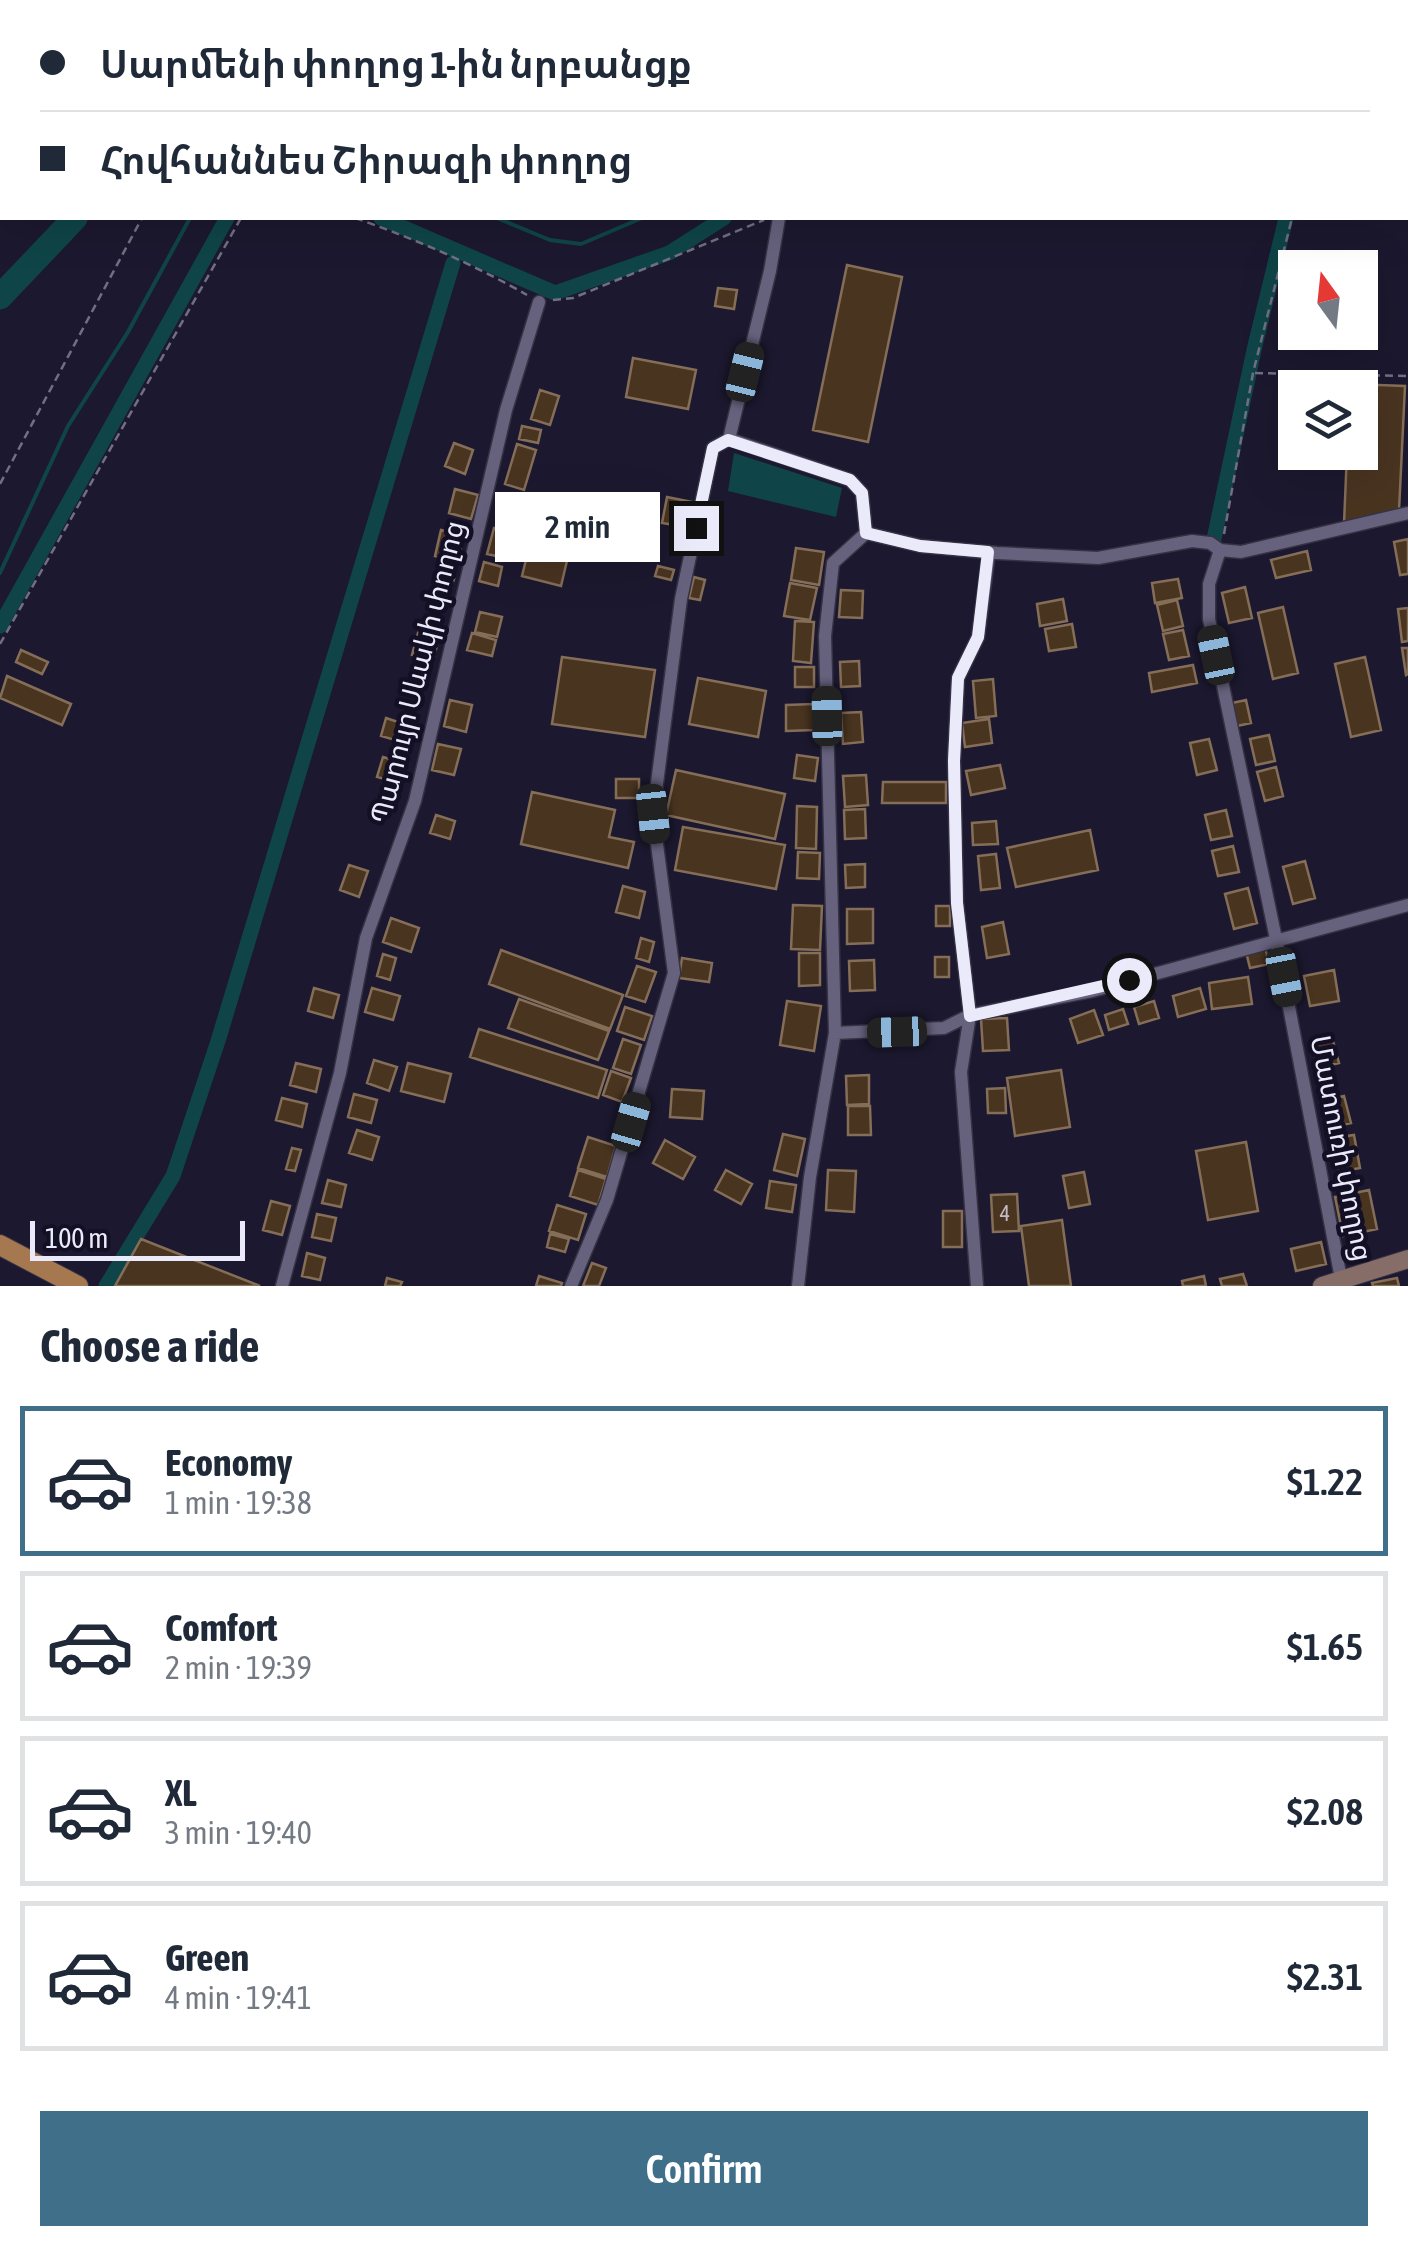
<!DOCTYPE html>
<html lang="en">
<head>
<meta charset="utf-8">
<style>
	body { margin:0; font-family:"Asap Condensed","Noto Sans Armenian",sans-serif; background:#f2f2f3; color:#1f2937; height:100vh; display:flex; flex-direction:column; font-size:38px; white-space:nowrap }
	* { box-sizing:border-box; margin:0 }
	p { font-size:32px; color:#747a83 }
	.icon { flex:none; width:55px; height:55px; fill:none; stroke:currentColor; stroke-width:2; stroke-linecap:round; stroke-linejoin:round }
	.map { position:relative; height:1286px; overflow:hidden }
	.drawer { display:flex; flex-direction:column; background:#fff; flex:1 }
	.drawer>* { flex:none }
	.top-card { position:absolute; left:0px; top:0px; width:1410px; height:220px; box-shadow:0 10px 40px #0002; display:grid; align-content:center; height:220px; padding:0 40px; background:#fff }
	.needle { width:65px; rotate:345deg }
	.tools { position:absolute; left:1278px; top:250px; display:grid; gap:20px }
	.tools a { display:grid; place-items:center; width:100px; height:100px; border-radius:0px; background:#fff; box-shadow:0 10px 40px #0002; font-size:50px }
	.scale { position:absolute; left:30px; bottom:25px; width:215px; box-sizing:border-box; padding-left:10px; border:5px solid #ebeafa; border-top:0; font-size:28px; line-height:35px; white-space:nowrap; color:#ebeafa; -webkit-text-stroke:8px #130f25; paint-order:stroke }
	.end { position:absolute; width:45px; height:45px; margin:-22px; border:12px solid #ebeafa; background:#111; box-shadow:0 0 0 5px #111 }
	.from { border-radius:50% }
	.bubble { position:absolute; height:70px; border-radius:0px; background:#fff; box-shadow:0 10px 40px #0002; font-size:32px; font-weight:600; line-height:70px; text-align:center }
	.car { position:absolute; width:30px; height:60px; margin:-30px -15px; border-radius:12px; box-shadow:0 0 8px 2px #0007; background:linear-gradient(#222 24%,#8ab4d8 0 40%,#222 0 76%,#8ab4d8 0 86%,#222 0) }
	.top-card b { display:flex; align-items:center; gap:35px; height:95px; font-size:38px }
	.top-card b+b { border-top:2px solid #e0e1e3 }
	.top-card i { width:25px; height:25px; background:#1f2937 }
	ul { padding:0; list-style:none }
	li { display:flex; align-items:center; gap:30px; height:150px; margin:0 20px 15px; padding:0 20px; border:5px solid #e0e1e3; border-radius:0px }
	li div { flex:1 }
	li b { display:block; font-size:38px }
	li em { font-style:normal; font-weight:600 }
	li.current { border-color:#406f8a }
	li>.icon { width:90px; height:90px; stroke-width:1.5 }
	h2 { padding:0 40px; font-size:45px; line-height:120px }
	.primary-button { display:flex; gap:20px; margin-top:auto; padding:20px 40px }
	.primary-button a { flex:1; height:115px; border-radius:0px; background:#406f8a; color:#fff; font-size:40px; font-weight:600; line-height:115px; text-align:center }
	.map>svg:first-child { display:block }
	.water { fill:#0f4548 }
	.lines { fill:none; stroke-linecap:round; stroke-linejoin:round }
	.stream { stroke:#0f4548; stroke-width:4 }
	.canal { stroke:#0f4548; stroke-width:15 }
	.river { stroke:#0f4548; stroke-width:25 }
	.building { fill:#493420; stroke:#856e58; stroke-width:2.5 }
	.minor-casing { stroke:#353244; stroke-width:15 }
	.secondary-casing { stroke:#353244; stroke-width:20 }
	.primary-casing { stroke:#353244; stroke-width:22 }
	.path { stroke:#726f83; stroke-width:2.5; stroke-dasharray:8 5; stroke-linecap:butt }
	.minor { stroke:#66627e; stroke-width:12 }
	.secondary { stroke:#866d67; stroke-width:18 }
	.primary { stroke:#a67850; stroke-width:20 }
	.route { stroke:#ebeafa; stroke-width:12 }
	.labels { text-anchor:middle; stroke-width:9; stroke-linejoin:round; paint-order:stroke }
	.number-label { font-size:22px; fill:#c2bcc4 }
	.street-label { font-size:28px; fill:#ebeafa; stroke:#130f25 }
</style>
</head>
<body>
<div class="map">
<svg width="1408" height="1286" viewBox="0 0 1408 1286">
	<rect width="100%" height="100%" fill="#1c182f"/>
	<path class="water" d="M734,453L842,488L836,517L728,491Z"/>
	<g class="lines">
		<path class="stream" d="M751,2V0
			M497,218L550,240L581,244L642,218
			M0,573L68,426L128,332L190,218"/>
		<path class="canal" d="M769,2L770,0
			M1342,2L1343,0
			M381,218L555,293L669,253L724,218
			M1214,539L1254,350L1286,218
			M0,626L227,218
			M106,1286L173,1176L218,1041L453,263"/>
		<path class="river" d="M227,2L228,0
			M0,297L75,218"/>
	</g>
	<path class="building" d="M847,265L902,277L868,442L813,430Z
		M718,288L737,290L734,309L715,306Z
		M633,358L696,370L688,409L626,397Z
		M1350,384L1405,386L1399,511L1344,524L1347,452H1360V388H1350Z
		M540,390L559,396L550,425L531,419Z
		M522,426L541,430L538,443L519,439Z
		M454,443L473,450L465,474L445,466Z
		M517,444L536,450L524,490L505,484Z
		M455,489L478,495L471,519L449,513Z
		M667,497L692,502L687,527L662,523Z
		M494,528L516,533L510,559L487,554Z
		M441,530L464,535L457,561L435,556Z
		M532,535L571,544L561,586L522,576Z
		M1408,539V574L1400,575L1394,542Z
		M796,548L824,552L819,585L791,580Z
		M1307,551L1311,570L1276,578L1271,560Z
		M484,562L502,567L498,586L479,581Z
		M658,566L674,570L671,580L655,576Z
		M443,575L454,579L446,601L435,597Z
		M694,577L705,580L700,600L689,598Z
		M1178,579L1182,598L1155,603L1152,583Z
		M790,583L817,588L810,620L784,616Z
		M1245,587L1252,618L1229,623L1222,593Z
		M841,590L863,591L862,618L839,617Z
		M1063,599L1067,621L1040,626L1037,604Z
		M1177,600L1183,626L1163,631L1157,605Z
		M1283,607L1298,673L1273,679L1258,613Z
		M1408,608V641L1402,642L1398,609Z
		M480,612L502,617L497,637L475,632Z
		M795,621L814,622L811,663L793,661Z
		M1072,624L1076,647L1049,651L1045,629Z
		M1183,630L1189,656L1169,660L1163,634Z
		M418,633L439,638L433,661L412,655Z
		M472,633L496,640L492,656L467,650Z
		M1402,648H1408V674L1406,675Z
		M21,650L48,662L42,674L16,662Z
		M562,657L655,670L645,737L552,724Z
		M1365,657L1381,730L1351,737L1335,664Z
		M859,661L860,686L841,687L840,662Z
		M1193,665L1197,683L1152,692L1149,673Z
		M795,667H814V687H795Z
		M7,676L71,704L62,725L0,698Z
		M698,678L766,691L758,737L689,724Z
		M993,679L996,716L976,718L973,681Z
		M450,700L472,705L466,732L444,726Z
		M1246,700L1251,723L1237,726L1232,703Z
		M814,704L815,730L786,731V705Z
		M861,712L863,742L843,744L841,713Z
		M386,718L407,725L402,742L381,736Z
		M989,719L992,743L965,747L962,723Z
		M1269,735L1275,761L1256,765L1250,739Z
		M1209,739L1217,770L1197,775L1190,743Z
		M438,744L461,749L454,775L432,770Z
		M797,755L818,758L815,781L794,778Z
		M383,757L404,763L399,783L377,777Z
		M1000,765L1005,788L971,795L966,771Z
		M1276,767L1283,796L1265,801L1257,772Z
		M676,770L785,794L775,839L666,815Z
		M866,775L868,805L845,807L843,776Z
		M616,779H639V798H616Z
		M883,782H946V803H882Z
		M532,792L615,810L609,837L634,842L628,868L521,844Z
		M797,806L817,807L816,849L796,848Z
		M865,809L866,838L845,839L844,810Z
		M1226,810L1232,836L1211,840L1205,815Z
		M436,815L455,821L450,839L430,833Z
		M996,821L998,844L973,845L972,823Z
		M683,827L785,845L776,889L675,870Z
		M1090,830L1098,870L1016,887L1007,848Z
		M1233,846L1239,872L1218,876L1212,851Z
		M798,852L820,853L819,879L797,878Z
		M996,854L1000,888L981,890L978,856Z
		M1305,861L1315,898L1293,904L1283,867Z
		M865,864V887L846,888L845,865Z
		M349,865L368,871L359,897L340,890Z
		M623,886L645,892L639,918L616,912Z
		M1248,888L1257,923L1234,929L1225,894Z
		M793,905L822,906L820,950L791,949Z
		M936,906H950V926H936Z
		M847,909H873V943L847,944Z
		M391,918L419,928L411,952L383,942Z
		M1003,922L1009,954L987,958L982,927Z
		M641,938L654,942L649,962L636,958Z
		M1265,947L1269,964L1250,968L1246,952Z
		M501,950L623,995L610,1029L489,984Z
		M799,953H820V985L799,986Z
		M383,954L396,958L390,980L377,976Z
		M935,957H949V977H935Z
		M682,958L712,963L709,982L679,978Z
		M874,960L875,990L850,991L849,961Z
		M637,966L656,972L645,1002L626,996Z
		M1334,970L1339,1001L1310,1006L1304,976Z
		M1248,977L1252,1004L1212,1009L1209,983Z
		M314,988L339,995L333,1018L308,1011Z
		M372,988L400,996L393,1020L365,1012Z
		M1200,988L1206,1009L1178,1017L1173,996Z
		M519,999L609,1031L598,1060L508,1028Z
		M787,1001L821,1006L814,1051L780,1045Z
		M1154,1001L1159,1018L1139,1024L1134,1007Z
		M625,1007L652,1016L644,1040L617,1031Z
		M1123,1009L1128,1024L1109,1030L1105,1015Z
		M1094,1010L1103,1035L1078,1043L1070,1019Z
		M1007,1018L1009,1050L983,1051L981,1019Z
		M479,1029L607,1070L598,1098L470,1057Z
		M623,1039L641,1045L631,1074L613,1068Z
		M1333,1041L1339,1063L1318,1068L1313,1046Z
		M374,1060L397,1067L389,1091L367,1083Z
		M296,1063L321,1069L316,1092L290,1085Z
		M408,1063L451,1074L444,1102L401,1091Z
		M1061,1070L1070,1127L1015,1136L1007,1078Z
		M611,1071L631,1078L622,1102L603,1095Z
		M869,1075V1104L847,1105L846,1076Z
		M1005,1088L1006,1113H988L987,1089Z
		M672,1089L704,1091L702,1119L670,1117Z
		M354,1094L377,1100L371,1123L348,1117Z
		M1344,1096L1351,1123L1333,1127L1326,1100Z
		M282,1098L307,1104L302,1127L276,1120Z
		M848,1106H870L871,1135H848Z
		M357,1130L379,1137L372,1160L349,1153Z
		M783,1134L805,1139L797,1176L774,1170Z
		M1354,1135L1360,1168L1339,1172L1333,1138Z
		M588,1137L616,1146L607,1177L578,1168Z
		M665,1140L695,1157L683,1179L653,1163Z
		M1246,1142L1258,1211L1208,1220L1196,1151Z
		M292,1148L301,1150L295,1171L286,1169Z
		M578,1170L606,1179L598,1205L570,1196Z
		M726,1170L752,1184L741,1204L715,1190Z
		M828,1170L856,1171L854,1212L826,1210Z
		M1084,1172L1090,1204L1069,1208L1063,1176Z
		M328,1180L346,1185L341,1207L322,1203Z
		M770,1181L796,1185L792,1212L766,1208Z
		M1369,1190L1377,1229L1343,1236L1335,1197Z
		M1017,1194L1019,1231L993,1232L991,1195Z
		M271,1201L290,1206L282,1235L263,1230Z
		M557,1205L586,1214L578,1240L549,1231Z
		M943,1211H962V1247H943Z
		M317,1214L336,1218L331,1241L312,1237Z
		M1062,1220L1071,1286H1029L1021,1226Z
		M550,1234L569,1239L565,1252L547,1247Z
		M141,1239L260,1286H115Z
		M1321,1242L1326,1264L1296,1271L1291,1249Z
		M307,1253L325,1258L320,1280L302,1276Z
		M592,1263L606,1268L599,1286H583Z
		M1243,1274L1247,1286H1222L1220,1279Z
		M539,1276L562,1283L561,1286H536Z
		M1204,1276L1206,1286H1183L1182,1281Z
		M387,1278L402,1282L400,1286H385Z
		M1397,1278L1399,1286H1373L1372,1283Z"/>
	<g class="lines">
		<g class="minor-casing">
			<path id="minor" d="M729,439L850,480L862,493L866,533L921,546L997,553L1098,558L1192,541L1210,543L1220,550L1241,552L1408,513
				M729,439L770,271L779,218
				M1220,550L1209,584V619L1276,939L1342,1284
				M835,1033L944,1028L970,1015L1092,991L1408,905
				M282,1286L340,1073L366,938L415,801L506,410L539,302
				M571,1286L607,1200L674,973L653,814L681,599L713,448L729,439
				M798,1286L810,1177L835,1033L825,636L833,563L866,533
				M977,1286L961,1072L970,1015L957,903L954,761L958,678L978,637L989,552"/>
		</g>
		<g class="secondary-casing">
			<path id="secondary" d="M1322,1286L1408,1259"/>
		</g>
		<g class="primary-casing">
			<path id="primary" d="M0,1245L78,1286"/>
		</g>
		<path class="path" d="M5,2V0
			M173,2L174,0
			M253,2L254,0
			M709,2V0
			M815,2V0
			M1351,2L1352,0
			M0,17L2,9
			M0,59L2,58
			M0,165L2,163
			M355,218C415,239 471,263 527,295
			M553,300L573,298L764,220
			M1255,373L1408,376
			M0,484L142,218
			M1224,534L1253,373L1292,218
			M0,644L241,218"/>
		<use href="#minor" class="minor"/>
		<use href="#secondary" class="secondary"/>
		<use href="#primary" class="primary"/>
	</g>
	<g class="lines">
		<path class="route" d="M696,528L713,448L728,440L850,480L862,493L866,533L920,546L988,552L978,637L958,678L954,761L957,903L970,1016L1129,980"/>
	</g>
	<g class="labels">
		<g class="number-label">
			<text x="1005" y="1221">4</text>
		</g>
		<g class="street-label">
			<text transform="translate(417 672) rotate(-76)" y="10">Պարույր Սևակի փողոց</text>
			<text transform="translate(1342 1148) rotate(79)" y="10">Մատուռի փողոց</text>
		</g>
	</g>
</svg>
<div class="tools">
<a><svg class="needle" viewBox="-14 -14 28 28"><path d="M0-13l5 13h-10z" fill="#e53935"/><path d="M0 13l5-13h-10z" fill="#747a83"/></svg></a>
<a><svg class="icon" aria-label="layers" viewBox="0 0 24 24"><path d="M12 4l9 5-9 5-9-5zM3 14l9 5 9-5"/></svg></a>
</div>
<div class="scale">100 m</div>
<i class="end from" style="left:1129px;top:980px"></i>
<i class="end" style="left:696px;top:528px"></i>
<div class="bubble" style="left:495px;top:492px;width:165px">2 min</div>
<i class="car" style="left:745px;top:372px;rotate:14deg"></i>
<i class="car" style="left:1216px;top:655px;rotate:348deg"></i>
<i class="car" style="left:827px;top:716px;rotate:359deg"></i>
<i class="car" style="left:653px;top:814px;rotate:174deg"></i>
<i class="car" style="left:1284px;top:977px;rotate:169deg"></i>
<i class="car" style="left:897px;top:1032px;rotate:268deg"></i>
<i class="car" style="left:631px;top:1122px;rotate:16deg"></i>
<div class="top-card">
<b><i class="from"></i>Սարմենի փողոց 1-ին նրբանցք</b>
<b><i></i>Հովհաննես Շիրազի փողոց</b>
</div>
</div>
<section class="drawer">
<h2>Choose a ride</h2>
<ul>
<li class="current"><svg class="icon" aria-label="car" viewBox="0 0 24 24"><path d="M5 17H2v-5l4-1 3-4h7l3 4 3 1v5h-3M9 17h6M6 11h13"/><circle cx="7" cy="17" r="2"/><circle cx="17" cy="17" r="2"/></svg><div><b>Economy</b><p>1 min · 19:38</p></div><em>$1.22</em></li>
<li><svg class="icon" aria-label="car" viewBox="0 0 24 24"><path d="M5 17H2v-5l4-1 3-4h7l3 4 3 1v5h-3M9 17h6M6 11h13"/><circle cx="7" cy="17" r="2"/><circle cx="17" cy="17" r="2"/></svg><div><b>Comfort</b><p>2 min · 19:39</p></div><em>$1.65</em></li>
<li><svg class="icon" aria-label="car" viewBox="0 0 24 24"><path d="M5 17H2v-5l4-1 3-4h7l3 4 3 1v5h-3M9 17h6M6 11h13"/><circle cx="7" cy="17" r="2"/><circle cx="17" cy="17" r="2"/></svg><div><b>XL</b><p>3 min · 19:40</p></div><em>$2.08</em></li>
<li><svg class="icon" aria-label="car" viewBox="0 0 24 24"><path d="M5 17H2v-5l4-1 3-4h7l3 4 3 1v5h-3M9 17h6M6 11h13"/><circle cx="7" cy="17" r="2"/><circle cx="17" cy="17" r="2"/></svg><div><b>Green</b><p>4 min · 19:41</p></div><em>$2.31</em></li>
</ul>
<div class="primary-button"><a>Confirm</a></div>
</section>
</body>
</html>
